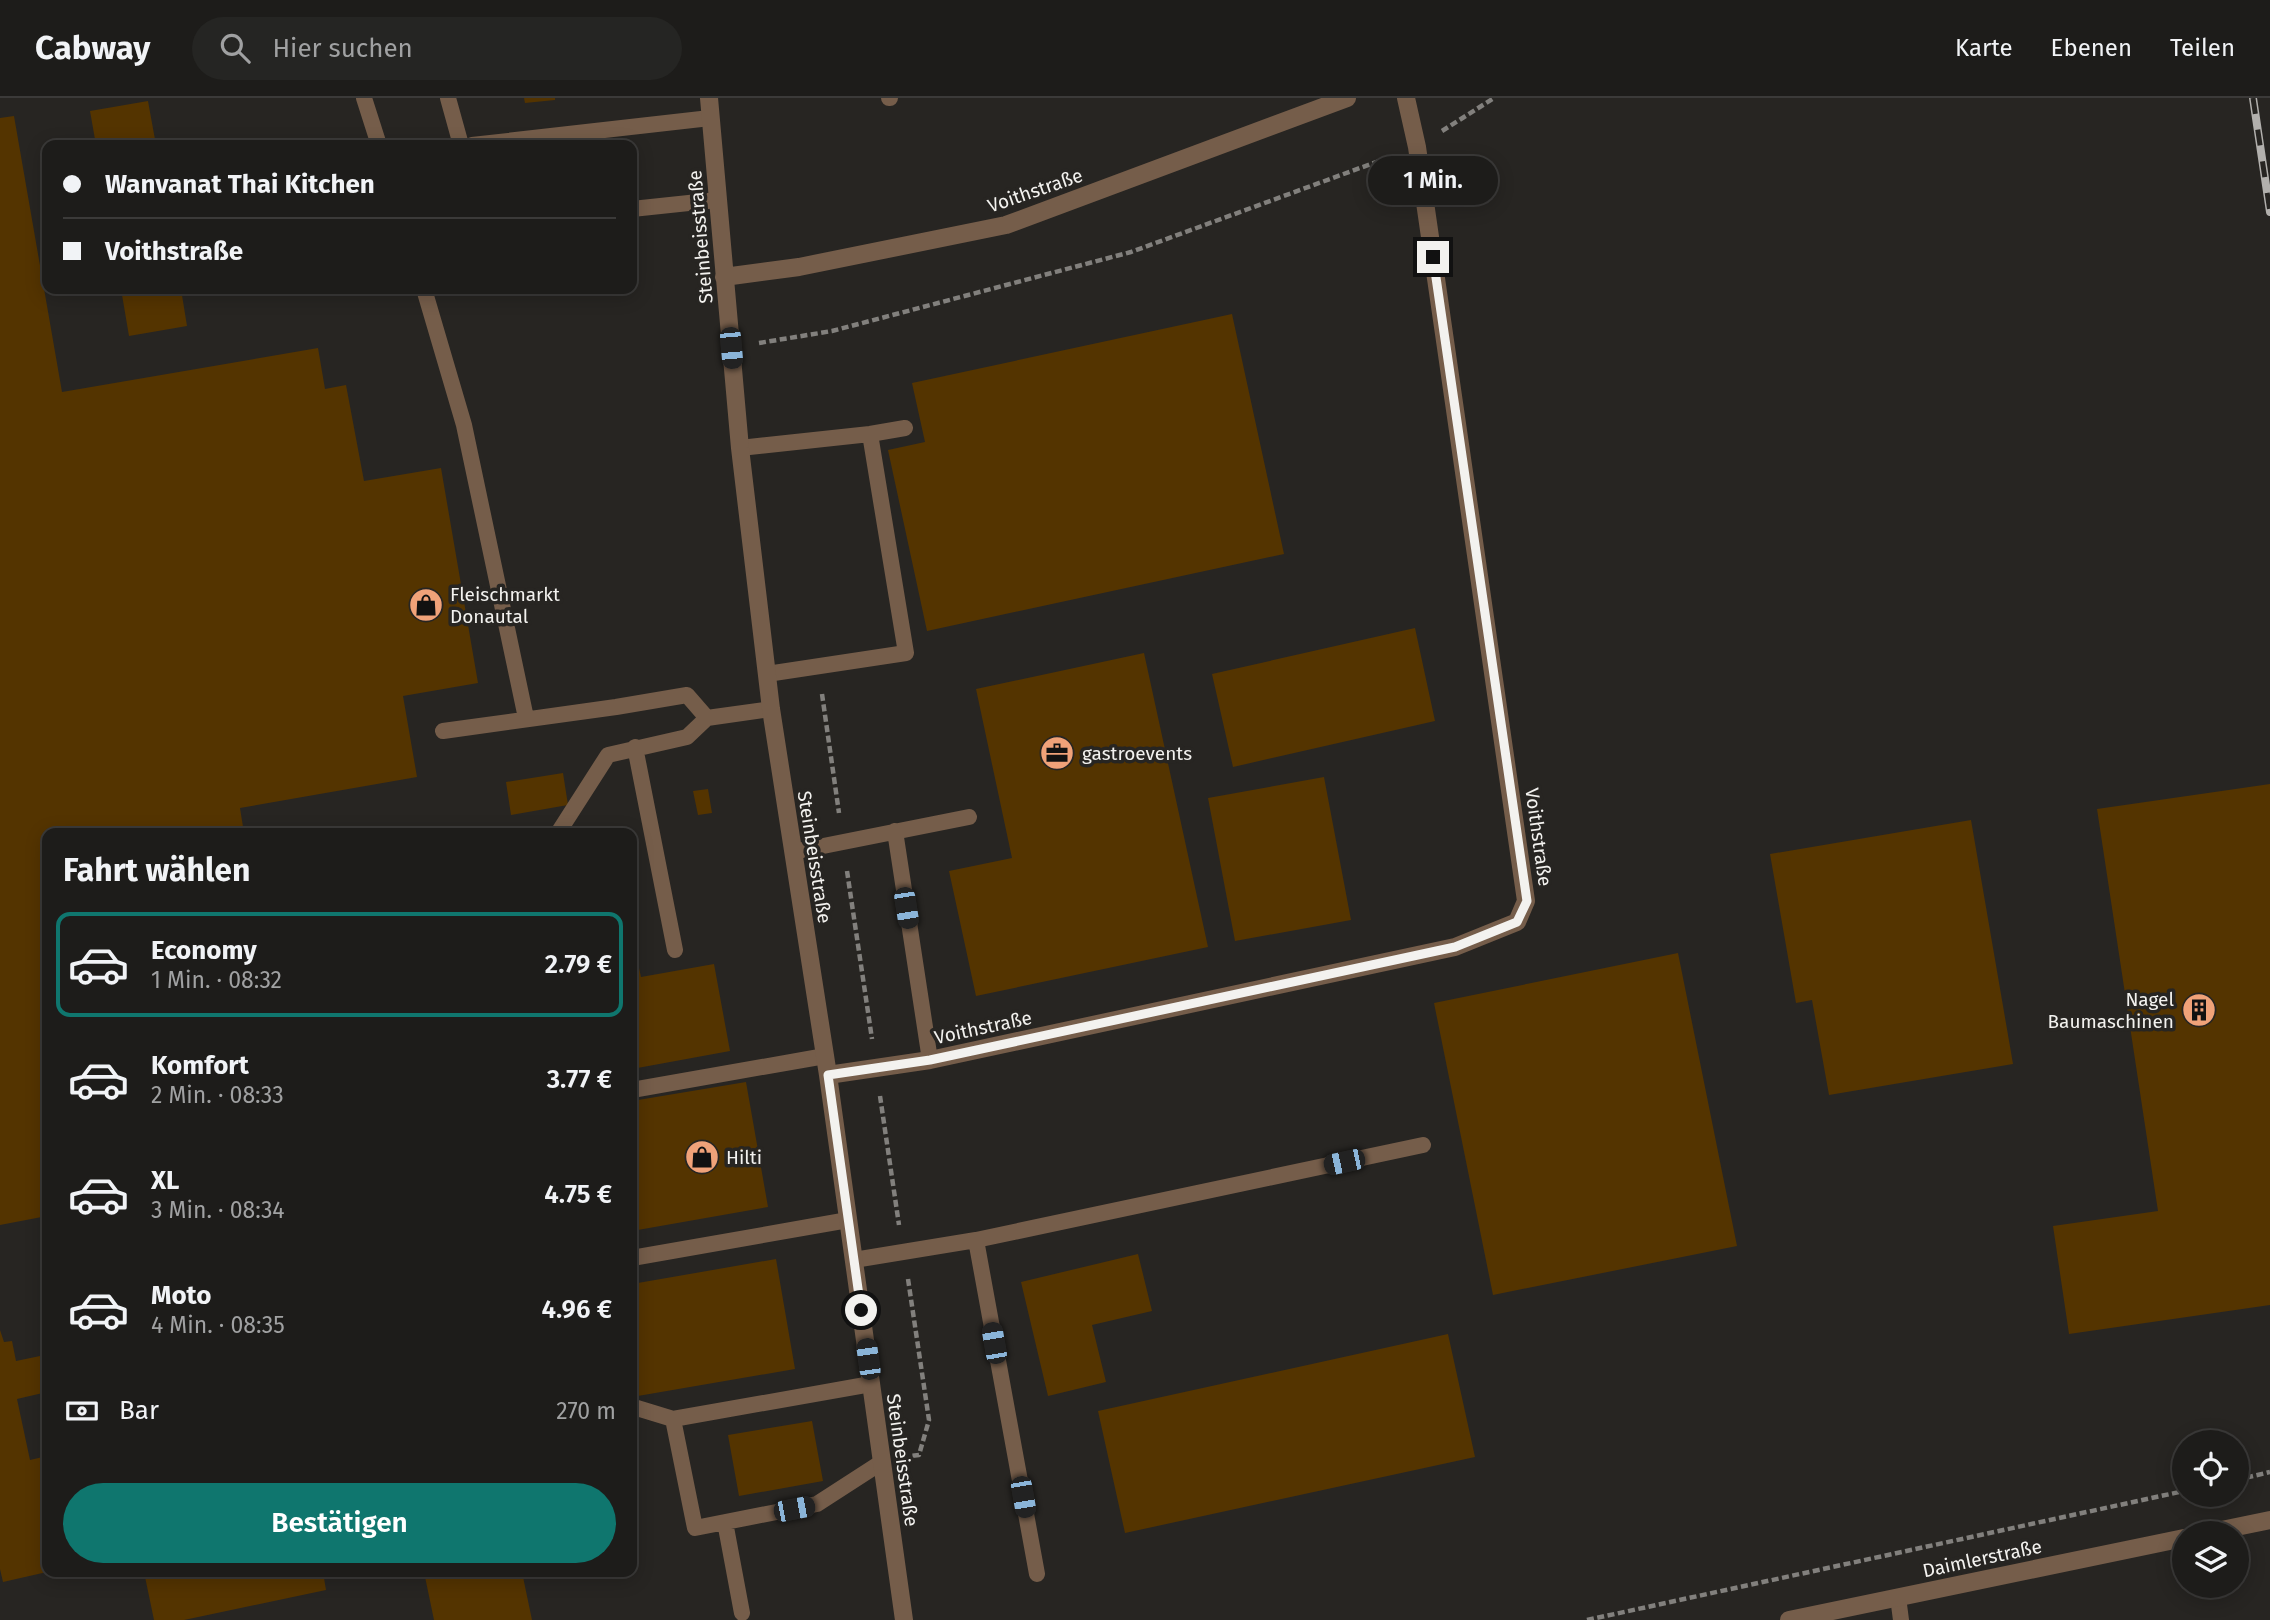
<!DOCTYPE html>
<html lang="de">
<head>
<meta charset="utf-8">
<style>
	body { margin:0; font-family:"Fira Sans",sans-serif; background:#252523; color:#f1f3f6; height:100vh; display:flex; flex-direction:column; font-size:26px; white-space:nowrap }
	* { box-sizing:border-box; margin:0 }
	p { font-size:23px; color:#a0a1a2 }
	.icon { flex:none; width:38px; height:38px; fill:none; stroke:currentColor; stroke-width:2; stroke-linecap:round; stroke-linejoin:round }
	.map { position:relative; flex:1; overflow:hidden }
	.details { position:absolute; left:42px; top:730px; width:595px; height:749px; display:flex; flex-direction:column; background:#1d1c1a; border-radius:14px; box-shadow:0 4px 18px #0003,0 0 0 2px #3b3a39 }
	.details>* { flex:none }
	.guide { position:absolute; left:42px; top:42px; width:595px; height:154px; border-radius:14px; box-shadow:0 4px 18px #0003,0 0 0 2px #3b3a39; display:grid; align-content:center; height:154px; padding:0 21px; background:#1d1c1a }
	.tools { position:absolute; left:2172px; top:1332px; display:grid; gap:14px }
	.tools a { display:grid; place-items:center; width:77px; height:77px; border-radius:50%; background:#1d1c1a; box-shadow:0 4px 18px #0003,0 0 0 2px #3b3a39; font-size:35px }
	.end { position:absolute; width:32px; height:32px; margin:-16px; border:9px solid #f3f2ef; background:#111; box-shadow:0 0 0 4px #111 }
	.from { border-radius:50% }
	.bubble { position:absolute; height:49px; border-radius:24px; background:#1d1c1a; box-shadow:0 4px 18px #0003,0 0 0 2px #3b3a39; font-size:23px; font-weight:600; line-height:49px; text-align:center }
	.car { position:absolute; width:21px; height:42px; margin:-21px -10px; border-radius:9px; box-shadow:0 0 5px 2px #0007; background:linear-gradient(#222 24%,#8ab4d8 0 40%,#222 0 76%,#8ab4d8 0 86%,#222 0) }
	.guide b { display:flex; align-items:center; gap:24px; height:66px; font-size:26px }
	.guide b+b { border-top:2px solid #3b3a39 }
	.guide i { width:18px; height:18px; background:#f1f3f6 }
	ul { padding:0; list-style:none }
	li { display:flex; align-items:center; gap:21px; height:105px; margin:0 14px 10px; padding:0 7px; border:4px solid transparent; border-radius:14px }
	li div { flex:1 }
	li b { display:block; font-size:26px }
	li em { font-style:normal; font-weight:600 }
	li.current { border-color:#0f766e }
	li>.icon { width:63px; height:63px; stroke-width:1.5 }
	h2 { padding:0 21px; font-size:32px; line-height:84px }
	.pay { display:flex; align-items:center; gap:18px; height:77px; padding:0 21px; font-size:26px }
	.pay p { margin-inline-start:auto }
	.primary-button { display:flex; gap:14px; margin-top:auto; padding:14px 21px }
	.primary-button a { flex:1; height:80px; border-radius:42px; background:#0f766e; color:#fff; font-size:28px; font-weight:600; line-height:80px; text-align:center }
	header { display:flex; align-items:center; gap:42px; box-sizing:border-box; height:98px; padding:0 35px; background:#1d1c1a; border-bottom:2px solid #3b3a39 }
	header strong { font-size:33px }
	nav { display:flex; gap:38px; margin-inline-start:auto; font-size:24px }
	.search { width:490px; height:63px; background:#252523; display:flex; align-items:center; gap:18px; box-sizing:border-box; padding:0 24px; border-radius:38px; color:#a0a1a2; font-size:26px }
	.map>svg:first-child { display:block }
	.building { fill:#543400 }
	.lines { fill:none; stroke-linecap:round; stroke-linejoin:round }
	.path { stroke:#82807d; stroke-width:4.5; stroke-dasharray:7 3.5; stroke-linecap:butt }
	.service { stroke:#755d4a; stroke-width:16 }
	.minor { stroke:#755d4a; stroke-width:18 }
	.rail-casing { stroke:#b2b0ad; stroke-width:8 }
	.rail { stroke:#272522; stroke-width:5; stroke-dasharray:16; stroke-linecap:butt }
	.route { stroke:#f3f2ef; stroke-width:9 }
	.labels { text-anchor:middle; stroke-width:7; stroke-linejoin:round; paint-order:stroke }
	.street-label { font-size:19px; fill:#f3f2ef; stroke:#272522 }
	.poi-label { font-size:19px; fill:#f3f2ef; stroke:#272522; text-anchor:start }
</style>
</head>
<body>
<header>
<strong>Cabway</strong>
<div class="search"><svg class="icon" aria-label="search" viewBox="0 0 24 24"><circle cx="10" cy="10" r="6"/><path d="M15 15l6 6"/></svg>Hier suchen</div>
<nav><a>Karte</a><a>Ebenen</a><a>Teilen</a></nav>
</header>
<div class="map">
<svg width="2270" height="1522" viewBox="0 0 2270 1522">
	<rect width="100%" height="100%" fill="#272522"/>
	<path class="building" d="M524,0H555V2L525,5Z
		M148,3L156,47H96L90,13Z
		M14,18L62,294L318,250L325,291L346,287L364,383L441,370L478,585L403,598L417,679L240,710L244,735H47V1118L0,1127V20Z
		M121,191H181L187,228L129,238Z
		M1232,216L1284,456L927,533L888,352L925,344L912,285Z
		M1415,530L1435,623L1233,669L1212,576Z
		M1144,555L1208,849L976,898L949,773L1012,760L976,591Z
		M563,675L568,707L511,717L506,684Z
		M1324,679L1351,822L1235,843L1208,700Z
		M2270,686V1207L2069,1236L2053,1128L2158,1113L2097,711Z
		M708,691L712,715L698,717L693,693Z
		M1971,722L2013,966L1829,997L1812,902L1796,905L1770,756Z
		M632,838L641,879L714,866L730,953L632,971Z
		M1678,855L1737,1148L1493,1197L1434,905Z
		M746,984L768,1109L632,1133V1003Z
		M1138,1156L1152,1213L1092,1227L1106,1284L1048,1298L1021,1184Z
		M776,1161L795,1271L632,1299V1186Z
		M0,1232L4,1244L12,1243L16,1263L40,1258L47,1294L17,1301L30,1362L47,1358V1474L3,1484L0,1471Z
		M1448,1236L1475,1359L1125,1435L1098,1313Z
		M812,1323L823,1383L739,1398L728,1337Z
		M144,1474H323L326,1492L184,1522H154Z
		M424,1474H522L532,1522H434Z"/>
	<g class="lines">
		<path class="path" d="M1442,33L1494,0
			M759,245L832,233L1131,154L1390,59
			M822,596L839,715
			M847,773L872,941
			M880,998L899,1127
			M908,1181L929,1322L919,1357L910,1358
			M2236,1382L2270,1374
			M1587,1522L2184,1393"/>
		<path class="service" d="M364,0L379,47
			M448,0L461,47
			M889,0H890
			M472,47L710,20
			M632,111L717,102
			M424,191L464,327L526,620
			M740,350L870,336L905,330
			M767,576L906,555L870,336
			M443,633L616,609L687,597L707,620L771,611
			M635,649L675,852
			M895,733L930,962
			M558,735L608,657L687,639L707,620
			M793,754L969,719
			M632,992L825,958
			M976,1142L1037,1476
			M632,1160L848,1122
			M854,1162L976,1142L1423,1047
			M632,1311L637,1310L673,1321L871,1286
			M673,1321L695,1430L817,1406L882,1364
			M725,1424L742,1515
			M1898,1499L1901,1522"/>
		<path class="minor" d="M709,0L740,350L771,611L828,977L904,1522
			M724,179L799,169L1006,127L1347,0
			M828,977L930,962L1455,849L1517,824L1526,803L1417,49L1406,0
			M2207,1435L2270,1422
			M1789,1522L2184,1440"/>
		<g class="rail-casing">
			<path id="rail" d="M2253,0L2270,114"/>
		</g>
		<use href="#rail" class="rail"/>
	</g>
	<g class="lines">
		<path class="route" d="M861,1212L828,977L930,962L1455,849L1517,824L1527,803L1433,159"/>
	</g>
	<defs>
		<g id="shop-disc" transform="scale(1.75)"><circle r="9.5" fill="#f0a279" stroke="#272522"/><path d="M-5-2.5h2.3a2.7 3.5 0 0 1 5.4 0H5L5.5 6h-11ZM-1.5-2.5h3a1.5 2.3 0 0 0-3 0Z" fill="#111"/></g>
		<g id="office-disc" transform="scale(1.75)"><circle r="9.5" fill="#f0a279" stroke="#272522"/><path d="M-6-3h4V-5.5h4V-3h4V5H-6ZM-1-4.5V-3h2v-1.5ZM-6 0V1H6V0Z" fill="#111"/></g>
		<g id="building-disc" transform="scale(1.75)"><circle r="9.5" fill="#f0a279" stroke="#272522"/><path d="M-4-6H4V6H1V3H-1V6H-4ZM-2.5-4.3h1.7v1.8h-1.7ZM.8-4.3h1.7v1.8H.8ZM-2.5-1h1.7V.8h-1.7ZM.8-1h1.7V.8H.8Z" fill="#111"/></g>
	</defs>
	<g fill-rule="evenodd">
		<use href="#shop-disc" x="426" y="507"/>
		<use href="#office-disc" x="1057" y="655"/>
		<use href="#building-disc" x="2199" y="912"/>
		<use href="#shop-disc" x="702" y="1059"/>
	</g>
	<g class="labels">
		<g class="street-label">
			<text transform="translate(1035 92) rotate(-19)" y="7">Voithstraße</text>
			<text transform="translate(700 139) rotate(-95)" y="7">Steinbeisstraße</text>
			<text transform="translate(1539 739) rotate(82)" y="7">Voithstraße</text>
			<text transform="translate(815 759) rotate(81)" y="7">Steinbeisstraße</text>
			<text transform="translate(983 929) rotate(-12)" y="7">Voithstraße</text>
			<text transform="translate(903 1362) rotate(82)" y="7">Steinbeisstraße</text>
			<text transform="translate(1982 1460) rotate(-12)" y="7">Daimlerstraße</text>
		</g>
		<g class="poi-label">
			<text x="450" y="503">Fleischmarkt<tspan x="450" dy="22">Donautal</tspan></text>
			<text x="1082" y="662">gastroevents</text>
			<text x="2174" y="908" text-anchor="end">Nagel<tspan x="2174" dy="22">Baumaschinen</tspan></text>
			<text x="726" y="1066">Hilti</text>
		</g>
	</g>
</svg>
<div class="tools">
<a><svg class="icon" aria-label="locate" viewBox="0 0 24 24"><circle cx="12" cy="12" r="6"/><path d="M12 2v4M12 18v4M2 12h4M18 12h4"/></svg></a>
<a><svg class="icon" aria-label="layers" viewBox="0 0 24 24"><path d="M12 4l9 5-9 5-9-5zM3 14l9 5 9-5"/></svg></a>
</div>
<i class="end from" style="left:861px;top:1212px"></i>
<i class="end" style="left:1433px;top:159px"></i>
<div class="bubble" style="left:1368px;top:58px;width:130px">1 Min.</div>
<i class="car" style="left:731px;top:250px;rotate:175deg"></i>
<i class="car" style="left:906px;top:810px;rotate:171deg"></i>
<i class="car" style="left:1344px;top:1064px;rotate:258deg"></i>
<i class="car" style="left:994px;top:1245px;rotate:350deg"></i>
<i class="car" style="left:868px;top:1261px;rotate:352deg"></i>
<i class="car" style="left:1023px;top:1399px;rotate:170deg"></i>
<i class="car" style="left:794px;top:1411px;rotate:79deg"></i>
<div class="guide">
<b><i class="from"></i>Wanvanat Thai Kitchen</b>
<b><i></i>Voithstraße</b>
</div>
<section class="details">
<h2>Fahrt wählen</h2>
<ul>
<li class="current"><svg class="icon" aria-label="car" viewBox="0 0 24 24"><path d="M5 17H2v-5l4-1 3-4h7l3 4 3 1v5h-3M9 17h6M6 11h13"/><circle cx="7" cy="17" r="2"/><circle cx="17" cy="17" r="2"/></svg><div><b>Economy</b><p>1 Min. · 08:32</p></div><em>2.79 €</em></li>
<li><svg class="icon" aria-label="car" viewBox="0 0 24 24"><path d="M5 17H2v-5l4-1 3-4h7l3 4 3 1v5h-3M9 17h6M6 11h13"/><circle cx="7" cy="17" r="2"/><circle cx="17" cy="17" r="2"/></svg><div><b>Komfort</b><p>2 Min. · 08:33</p></div><em>3.77 €</em></li>
<li><svg class="icon" aria-label="car" viewBox="0 0 24 24"><path d="M5 17H2v-5l4-1 3-4h7l3 4 3 1v5h-3M9 17h6M6 11h13"/><circle cx="7" cy="17" r="2"/><circle cx="17" cy="17" r="2"/></svg><div><b>XL</b><p>3 Min. · 08:34</p></div><em>4.75 €</em></li>
<li><svg class="icon" aria-label="car" viewBox="0 0 24 24"><path d="M5 17H2v-5l4-1 3-4h7l3 4 3 1v5h-3M9 17h6M6 11h13"/><circle cx="7" cy="17" r="2"/><circle cx="17" cy="17" r="2"/></svg><div><b>Moto</b><p>4 Min. · 08:35</p></div><em>4.96 €</em></li>
</ul>
<div class="pay"><svg class="icon" aria-label="cash" viewBox="0 0 24 24"><path d="M3 7h18v10H3z"/><circle cx="12" cy="12" r="2"/></svg>Bar<p>270 m</p></div>
<div class="primary-button"><a>Bestätigen</a></div>
</section>
</div>
</body>
</html>
